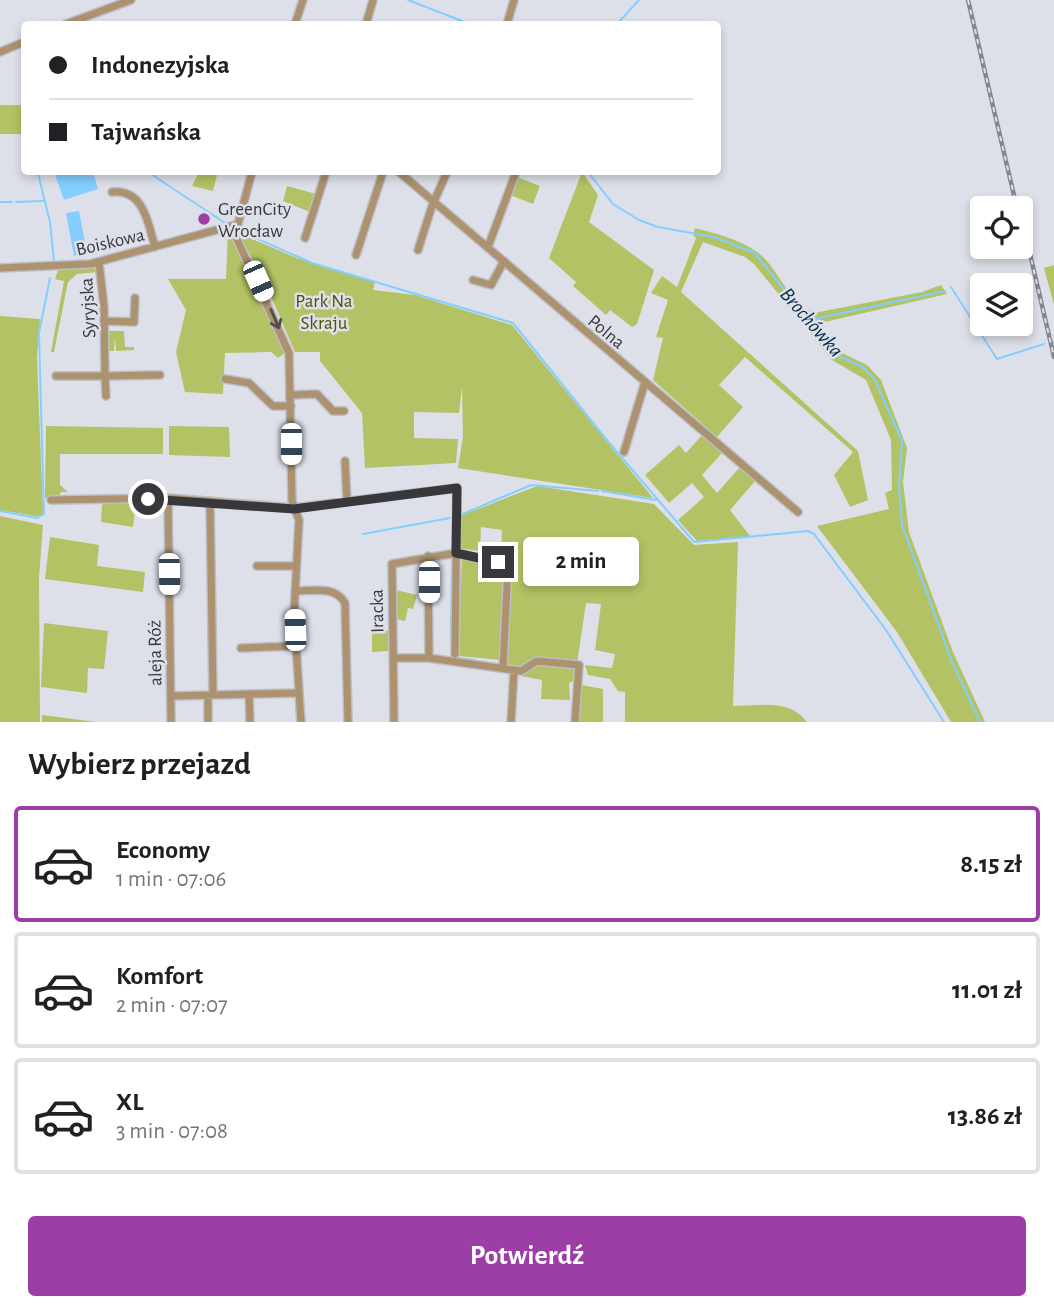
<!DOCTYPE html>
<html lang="pl">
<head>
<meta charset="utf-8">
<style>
	body { margin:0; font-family:"Alegreya Sans",sans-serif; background:#f2f2f2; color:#202124; height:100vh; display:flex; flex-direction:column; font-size:26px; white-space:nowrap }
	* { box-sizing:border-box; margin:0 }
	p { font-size:23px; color:#757577 }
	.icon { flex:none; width:38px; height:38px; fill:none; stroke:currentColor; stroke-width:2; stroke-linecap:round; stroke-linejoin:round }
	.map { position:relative; height:722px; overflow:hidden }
	.drawer { display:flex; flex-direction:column; background:#fff; flex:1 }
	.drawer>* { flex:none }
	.top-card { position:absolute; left:21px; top:21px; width:700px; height:154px; border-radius:7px; box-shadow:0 4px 10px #0003; display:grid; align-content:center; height:154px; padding:0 28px; background:#fff }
	.tools { position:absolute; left:970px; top:196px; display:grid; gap:14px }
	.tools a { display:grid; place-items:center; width:63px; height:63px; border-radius:7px; background:#fff; box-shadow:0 4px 10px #0003; font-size:35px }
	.end { position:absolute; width:32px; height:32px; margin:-16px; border:9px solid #38383c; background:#fff; box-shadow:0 0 0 4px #fff }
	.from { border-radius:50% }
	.bubble { position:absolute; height:49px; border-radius:7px; background:#fff; box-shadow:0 4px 10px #0003; font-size:23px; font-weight:700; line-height:49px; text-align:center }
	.car { position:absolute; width:21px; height:42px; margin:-21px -10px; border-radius:9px; box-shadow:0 0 5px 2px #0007; background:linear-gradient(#fff 24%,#345 0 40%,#fff 0 76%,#345 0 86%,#fff 0) }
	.top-card b { display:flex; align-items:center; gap:24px; height:66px; font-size:26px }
	.top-card b+b { border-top:2px solid #e0e0e0 }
	.top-card i { width:18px; height:18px; background:#202124 }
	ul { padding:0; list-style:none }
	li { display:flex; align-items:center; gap:21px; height:116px; margin:0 14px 10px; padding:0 14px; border:4px solid #e0e0e0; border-radius:7px }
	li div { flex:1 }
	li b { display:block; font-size:26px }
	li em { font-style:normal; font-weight:700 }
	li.active { border-color:#9d3ea6 }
	li>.icon { width:63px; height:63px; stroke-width:1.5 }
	h2 { padding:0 28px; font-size:32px; line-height:84px }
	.cta { display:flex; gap:14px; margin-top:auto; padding:14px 28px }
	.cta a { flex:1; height:80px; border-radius:7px; background:#9d3ea6; color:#fff; font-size:28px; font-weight:700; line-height:80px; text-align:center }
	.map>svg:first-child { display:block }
	.green { fill:#b3c264 }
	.water { fill:#82cfff }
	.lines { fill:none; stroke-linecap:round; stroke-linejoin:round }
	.stream { stroke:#82cfff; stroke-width:2 }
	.minor-casing { stroke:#bdbec6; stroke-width:10 }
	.minor { stroke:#ac926f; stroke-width:7 }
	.rail-casing { stroke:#85868d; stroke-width:4.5 }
	.rail { stroke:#dee0e9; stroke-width:2; stroke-dasharray:5; stroke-linecap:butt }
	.oneway { stroke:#554e49 }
	.route { stroke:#38383c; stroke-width:9 }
	.poi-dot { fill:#9d3ea6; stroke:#dee0e9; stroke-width:2.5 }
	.labels { text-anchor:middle; stroke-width:5; stroke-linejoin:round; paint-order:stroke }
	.poi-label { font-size:19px; fill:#38383c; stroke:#dee0e9; text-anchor:start }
	.street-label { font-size:19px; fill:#38383c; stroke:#dee0e9 }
	.park-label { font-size:19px; fill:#4c5507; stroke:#dee0e9 }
	.water-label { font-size:21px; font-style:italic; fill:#033149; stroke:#dee0e9 }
</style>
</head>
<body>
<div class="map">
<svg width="1054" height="722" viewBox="0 0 1054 722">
	<rect width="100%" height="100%" fill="#dee0e9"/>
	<path class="green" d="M0,105H24V134H0Z
		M199,172L217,175L213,191L192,186Z
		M582,172L598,195L589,222L654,270L637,324L632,327L610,310L606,315L573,286L576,282L549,258Z
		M517,177L540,186L533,204L510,195Z
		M287,186L316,194L310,212L283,201Z
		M695,228C717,234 744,240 762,256C780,273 790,304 814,313L922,292L941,285L947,294L816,324L840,352L867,365L881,380L907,448L903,482L909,532L953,652L985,722H951L897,632L817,526L889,509L885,493L892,490L891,440L866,380L832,360L754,264L745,257L703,242L681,292L858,451L868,500L850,507L834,475L853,452L745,357L719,385L743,407L717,437L653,380L663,338L656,337L668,300L651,293L662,276L677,287L696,238L693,235Z
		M228,232L232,235L285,353L278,358L271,352L225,353L223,394L185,392L176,352L186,310L168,279H226Z
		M238,233L297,258L375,282L373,290L415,295L512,325L653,498L458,468L463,437L462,387L459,413L414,412V438L458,439L456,463L365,468L362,413L320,361V352H295L263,278Z
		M1054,265V305L1044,268Z
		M89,267L97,268L98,272L77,274L68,282L54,352H51L64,281L55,279L58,270Z
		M0,316L40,319L37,357L43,514L40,517L0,510Z
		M108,331H124L125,347H134V350L116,351L115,338L114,351H108Z
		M46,426L163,428V454H60V485L68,492H61L58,498H45Z
		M169,426L229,427L230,457L169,455Z
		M703,434L723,452L702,475L717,493L740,467L756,480L730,510L750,536L697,541L678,520L704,497L692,483L669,503L645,475L679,445L686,453Z
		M537,486L654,504L694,545L738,542L733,706C759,706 789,698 807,722H625V692L618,691L610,679L588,675L585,665L612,668L615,654L595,650L601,604L586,603L577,664L538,658L520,668L506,665L509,568L512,556L501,550L502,530L481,527L480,551L462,549L459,545L457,517Z
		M106,501H136L133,527L101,522L102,505Z
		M0,516L43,525L39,578L40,722H0Z
		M50,537L99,545L97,566L145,572L143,592L45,579Z
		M462,559L498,564L505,570L500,660L460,656L458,651Z
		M396,590L417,595L413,609L408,608L405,621L396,619Z
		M44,623L108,631L104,669L88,668L87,693L41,687Z
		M372,631H388V651L372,652Z
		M540,662L574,667L575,680L569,683L570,700L541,699L542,680L521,676Z
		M581,685L603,689V722H579Z
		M42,715L97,722H42Z"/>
	<path class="water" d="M54,172H93L98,189L64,200Z
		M79,211L87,253L74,256L66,213Z"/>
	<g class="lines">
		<path class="stream" d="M408,0L470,24
			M617,24L639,0
			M37,172L40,180
			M148,172L225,223
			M588,172L613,204L639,220L658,227L714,237L755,253L836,355L861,366L874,378L902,441L899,489L902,525L952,662L980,722
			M40,182L50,222L54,261
			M0,202H12
			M16,202L43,201
			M240,231L312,263L513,323L606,439L694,542L808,531L814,534L886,630L944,722
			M951,287L997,359L1044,344
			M810,320L945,291
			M39,333L50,278
			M1053,342H1054
			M602,491L656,500
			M0,511L37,518L44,514L39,334
			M460,515L531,485L598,491
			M363,534L450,518
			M451,638L452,563
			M451,652V654
			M455,657L474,660"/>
		<g class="minor-casing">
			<path id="minor" d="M66,24L131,0
				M295,24L303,0
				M366,24L373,0
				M507,24L514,0
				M0,52L24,42
				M252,172L235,235L289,353L292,501L299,520L294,614L301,722
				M399,172C531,286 665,398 798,512
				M112,192C144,189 148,223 155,247
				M305,238L326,172
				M488,247L516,172
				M418,250L432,206L447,172
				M356,255L383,172
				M99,262L104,307L105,376L160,375
				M0,268L90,264L235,225
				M473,280L491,285L504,261
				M104,321L134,322L135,298
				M56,376H105L106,396
				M225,379L249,383L273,406H291
				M291,395L317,394L333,411H344
				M624,452L645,382
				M345,461L347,502
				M168,498L171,722
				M51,500L168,498L294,508L457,488L455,654
				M210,501L213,695
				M257,566H295
				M295,591C312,591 335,585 345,603L348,722
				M241,648L295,646
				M393,658H429L428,556
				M429,658L521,671L537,661L579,665L575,722
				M249,694L250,722
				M208,695V722
				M171,696L299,693
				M394,722L392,564L456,553L508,565L503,668
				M511,722L514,670"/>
		</g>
		<use href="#minor" class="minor"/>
		<g class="rail-casing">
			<path id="rail" d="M968,0L1017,208
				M1020,211L1054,357"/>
		</g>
		<use href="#rail" class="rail"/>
	</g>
	<defs><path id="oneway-shaft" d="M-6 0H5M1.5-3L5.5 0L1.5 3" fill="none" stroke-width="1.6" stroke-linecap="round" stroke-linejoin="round" transform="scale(1.75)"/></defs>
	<use class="oneway" href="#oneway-shaft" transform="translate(275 319) rotate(67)"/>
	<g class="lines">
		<path class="route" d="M148,499L294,509L457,488L456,553L498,562"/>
	</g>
	<circle class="poi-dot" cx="204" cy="219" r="7"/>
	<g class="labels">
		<g class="poi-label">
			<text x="218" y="215">GreenCity<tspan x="218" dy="22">Wrocław</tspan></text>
		</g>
		<g class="street-label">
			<text transform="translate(110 241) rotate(-13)" y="7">Boiskowa</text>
			<text transform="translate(87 308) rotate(-93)" y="7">Syryjska</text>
			<text transform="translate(607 331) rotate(40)" y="7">Polna</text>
			<text transform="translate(376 611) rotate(-91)" y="7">Iracka</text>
			<text transform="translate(154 653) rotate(-91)" y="7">aleja Róż</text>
		</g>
		<g class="park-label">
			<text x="324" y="307">Park Na<tspan x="324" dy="22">Skraju</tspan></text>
		</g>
		<g class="water-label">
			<text transform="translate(812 322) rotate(49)" y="7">Brochówka</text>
		</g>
	</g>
</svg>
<div class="tools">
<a><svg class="icon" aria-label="locate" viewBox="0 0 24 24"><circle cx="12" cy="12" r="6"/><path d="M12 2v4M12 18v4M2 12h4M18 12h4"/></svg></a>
<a><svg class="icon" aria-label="layers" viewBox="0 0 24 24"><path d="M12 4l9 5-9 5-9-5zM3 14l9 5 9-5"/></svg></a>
</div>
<i class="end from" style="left:148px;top:499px"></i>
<i class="end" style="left:498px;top:562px"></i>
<div class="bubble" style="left:523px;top:537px;width:116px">2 min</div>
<i class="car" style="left:258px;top:281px;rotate:156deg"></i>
<i class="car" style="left:291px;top:444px;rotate:180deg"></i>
<i class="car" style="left:169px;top:574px;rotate:179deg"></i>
<i class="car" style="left:429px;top:582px;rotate:180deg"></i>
<i class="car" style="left:295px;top:630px;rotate:358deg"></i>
<div class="top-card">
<b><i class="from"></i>Indonezyjska</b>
<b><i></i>Tajwańska</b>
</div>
</div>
<section class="drawer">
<h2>Wybierz przejazd</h2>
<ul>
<li class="active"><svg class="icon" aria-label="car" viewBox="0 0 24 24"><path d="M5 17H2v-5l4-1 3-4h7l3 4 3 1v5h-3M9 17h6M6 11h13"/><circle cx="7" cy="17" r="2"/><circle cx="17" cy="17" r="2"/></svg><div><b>Economy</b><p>1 min · 07:06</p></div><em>8.15 zł</em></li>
<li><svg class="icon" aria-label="car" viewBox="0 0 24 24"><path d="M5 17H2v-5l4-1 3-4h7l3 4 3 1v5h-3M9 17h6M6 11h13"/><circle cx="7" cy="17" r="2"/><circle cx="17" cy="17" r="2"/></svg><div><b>Komfort</b><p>2 min · 07:07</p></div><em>11.01 zł</em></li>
<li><svg class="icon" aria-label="car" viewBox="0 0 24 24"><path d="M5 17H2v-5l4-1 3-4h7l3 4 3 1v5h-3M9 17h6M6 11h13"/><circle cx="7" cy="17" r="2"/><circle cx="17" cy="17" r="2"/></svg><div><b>XL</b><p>3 min · 07:08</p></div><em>13.86 zł</em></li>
</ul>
<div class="cta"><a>Potwierdź</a></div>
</section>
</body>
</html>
